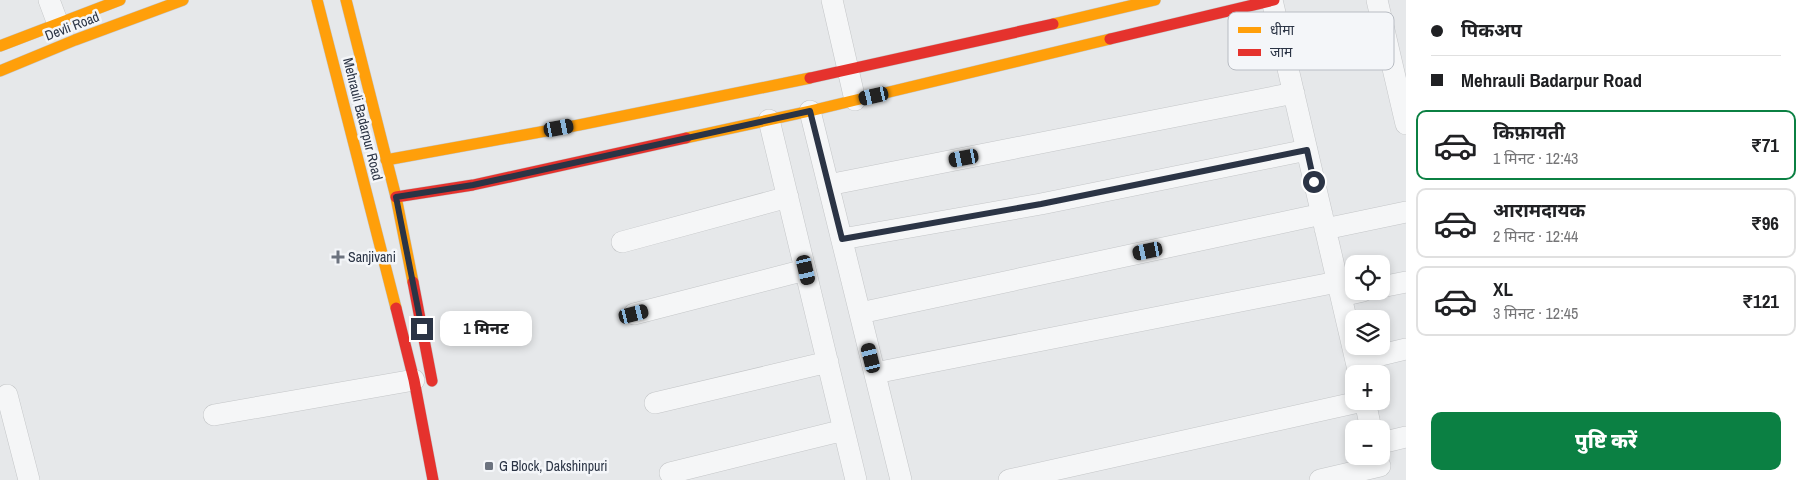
<!DOCTYPE html>
<html lang="hi">
<head>
<meta charset="utf-8">
<style>
	body { margin:0; font-family:"Archivo Narrow","Noto Sans Devanagari",sans-serif; background:#f6f6f6; color:#202124; height:100vh; display:flex; flex-direction:column; font-size:19px; white-space:nowrap }
	* { box-sizing:border-box; margin:0 }
	p { font-size:16px; color:#757577 }
	.icon { flex:none; width:28px; height:28px; fill:none; stroke:currentColor; stroke-width:2; stroke-linecap:round; stroke-linejoin:round }
	.map { position:relative; flex:1; overflow:hidden }
	.panel { display:flex; flex-direction:column; background:#fff; width:400px }
	.panel>* { flex:none }
	.hud { display:grid; align-content:center; height:110px; padding:0 25px; background:#fff }
	.tools { position:absolute; left:1345px; top:255px; display:grid; gap:10px }
	.tools a { display:grid; place-items:center; width:45px; height:45px; border-radius:10px; background:#fff; box-shadow:0 2px 8px #0003; font-size:25px }
	.end { position:absolute; width:22px; height:22px; margin:-11px; border:6px solid #2b3445; background:#fff; box-shadow:0 0 0 2px #fff }
	.from { border-radius:50% }
	.bubble { position:absolute; height:35px; border-radius:10px; background:#fff; box-shadow:0 2px 8px #0003; font-size:16px; font-weight:800; line-height:35px; text-align:center }
	.car { position:absolute; width:15px; height:30px; margin:-15px -8px; border-radius:6px; box-shadow:0 0 4px 1px #0007; background:linear-gradient(#222 24%,#8ab4d8 0 40%,#222 0 76%,#8ab4d8 0 86%,#222 0) }
	.hud b { display:flex; align-items:center; gap:18px; height:48px; font-size:19px }
	.hud b+b { border-top:1px solid #e0e0e0 }
	.hud i { width:12px; height:12px; background:#202124 }
	ul { padding:0; list-style:none }
	li { display:flex; align-items:center; gap:15px; height:70px; margin:0 10px 8px; padding:0 15px; border:2px solid #e0e0e0; border-radius:10px }
	li div { flex:1 }
	li b { display:block; font-size:19px }
	li em { font-style:normal; font-weight:800 }
	li.active { border-color:#0b8043 }
	li>.icon { width:45px; height:45px; stroke-width:1.5 }
	.cta { display:flex; gap:10px; margin-top:auto; padding:10px 25px }
	.cta a { flex:1; height:58px; border-radius:10px; background:#0b8043; color:#fff; font-size:20px; font-weight:800; line-height:58px; text-align:center }
	main { display:flex; flex:1; min-height:0 }
	.map>svg:first-child { display:block }
	.lines { fill:none; stroke-linecap:round; stroke-linejoin:round }
	.street-casing { stroke:#c4c6c8; stroke-width:22 }
	.slow-casing { stroke:#c4c6c8; stroke-width:12 }
	.jam-casing { stroke:#c4c6c8; stroke-width:12 }
	.street { stroke:#f5f6f7; stroke-width:21 }
	.slow { stroke:#ff9f0a; stroke-width:11 }
	.jam { stroke:#e5322d; stroke-width:11 }
	.route { stroke:#2b3445; stroke-width:6 }
	.poi-dot { fill:#6c737f; stroke:#f4f6f9; stroke-width:2 }
	.labels { text-anchor:middle; stroke-width:5; stroke-linejoin:round; paint-order:stroke }
	.street-label { font-size:14px; fill:#2b3445; stroke:#f4f6f9 }
	.poi-label { font-size:14px; fill:#2b3445; stroke:#f4f6f9; text-anchor:start }
	.key { fill:#f4f6f9; stroke:#b8bcc3; stroke-width:1 }
	.key-label { font-size:14px; fill:#2b3445 }
</style>
</head>
<body>
<main>
<div class="map">
<svg width="1406" height="480" viewBox="0 0 1406 480">
	<rect width="100%" height="100%" fill="#e6e8ea"/>
	<g class="lines">
		<g class="street-casing">
			<path id="street" d="M49,0L58,24
				M832,0L855,100
				M1272,0L1359,374
				M1377,0L1406,124
				M810,111L901,480
				M769,120L856,480
				M828,185L1294,93
				M1325,229L1406,212
				M842,239L1041,204L1307,150
				M622,242L788,197
				M1381,287L1406,282
				M1341,296L1363,291
				M860,313L1322,214
				M634,314L805,270
				M1356,361L1406,349
				M875,373L1337,282
				M7,395L29,480
				M1365,401L1371,429
				M655,403L828,362
				M214,415L414,380
				M1381,443L1406,437
				M670,473L844,430
				M1009,480L1363,401
				M1320,480L1380,466"/>
		</g>
		<g class="slow-casing">
			<path id="slow" d="M317,0L396,308
				M346,0L396,197L413,282
				M1053,24L1155,0
				M0,46L120,0
				M0,71L75,40L183,0
				M686,138L810,111L1110,39
				M386,160L579,125L810,78"/>
		</g>
		<g class="jam-casing">
			<path id="jam" d="M1110,39L1274,0
				M810,78L1053,24
				M396,197L473,185L686,138
				M413,282L432,381
				M396,308L414,380L433,480"/>
		</g>
		<use href="#street" class="street"/>
		<use href="#slow" class="slow"/>
		<use href="#jam" class="jam"/>
	</g>
	<g class="lines">
		<path class="route" d="M422,329L396,197L473,185L810,111L842,239L1041,204L1307,150L1314,182"/>
	</g>
	<g class="poi-dot">
		<path d="M335.5 249.5h5v5h5v5h-5v5h-5v-5h-5v-5h5z"/>
		<rect x="484" y="461" width="10" height="10" rx="2.5"/>
	</g>
	<g class="labels">
		<g class="street-label">
			<text transform="translate(72 26) rotate(-21)" y="5">Devli Road</text>
			<text transform="translate(363 119) rotate(76)" y="5">Mehrauli Badarpur Road</text>
		</g>
		<g class="poi-label">
			<text x="348" y="262">Sanjivani</text>
			<text x="499" y="471">G Block, Dakshinpuri</text>
		</g>
	</g>
	<rect x="1228" y="12" width="166" height="58" rx="8" class="key"/>
	<rect x="1238" y="27" width="23" height="6" fill="#ff9f0a"/>
	<rect x="1238" y="49" width="23" height="7" fill="#e5322d"/>
	<g class="key-label">
		<text x="1270" y="35">धीमा</text>
		<text x="1270" y="57">जाम</text>
	</g>
</svg>
<div class="tools">
<a><svg class="icon" aria-label="locate" viewBox="0 0 24 24"><circle cx="12" cy="12" r="6"/><path d="M12 2v4M12 18v4M2 12h4M18 12h4"/></svg></a>
<a><svg class="icon" aria-label="layers" viewBox="0 0 24 24"><path d="M12 4l9 5-9 5-9-5zM3 14l9 5 9-5"/></svg></a>
<a>+</a>
<a>−</a>
</div>
<i class="end from" style="left:1314px;top:182px"></i>
<i class="end" style="left:422px;top:329px"></i>
<div class="bubble" style="left:440px;top:311px;width:92px">1 मिनट</div>
<i class="car" style="left:874px;top:96px;rotate:257deg"></i>
<i class="car" style="left:559px;top:128px;rotate:79deg"></i>
<i class="car" style="left:964px;top:158px;rotate:259deg"></i>
<i class="car" style="left:1148px;top:251px;rotate:258deg"></i>
<i class="car" style="left:806px;top:270px;rotate:167deg"></i>
<i class="car" style="left:634px;top:314px;rotate:76deg"></i>
<i class="car" style="left:871px;top:358px;rotate:346deg"></i>
</div>
<section class="panel">
<div class="hud">
<b><i class="from"></i>पिकअप</b>
<b><i></i>Mehrauli Badarpur Road</b>
</div>
<ul>
<li class="active"><svg class="icon" aria-label="car" viewBox="0 0 24 24"><path d="M5 17H2v-5l4-1 3-4h7l3 4 3 1v5h-3M9 17h6M6 11h13"/><circle cx="7" cy="17" r="2"/><circle cx="17" cy="17" r="2"/></svg><div><b>किफ़ायती</b><p>1 मिनट · 12:43</p></div><em>₹71</em></li>
<li><svg class="icon" aria-label="car" viewBox="0 0 24 24"><path d="M5 17H2v-5l4-1 3-4h7l3 4 3 1v5h-3M9 17h6M6 11h13"/><circle cx="7" cy="17" r="2"/><circle cx="17" cy="17" r="2"/></svg><div><b>आरामदायक</b><p>2 मिनट · 12:44</p></div><em>₹96</em></li>
<li><svg class="icon" aria-label="car" viewBox="0 0 24 24"><path d="M5 17H2v-5l4-1 3-4h7l3 4 3 1v5h-3M9 17h6M6 11h13"/><circle cx="7" cy="17" r="2"/><circle cx="17" cy="17" r="2"/></svg><div><b>XL</b><p>3 मिनट · 12:45</p></div><em>₹121</em></li>
</ul>
<div class="cta"><a>पुष्टि करें</a></div>
</section>
</main>
</body>
</html>
